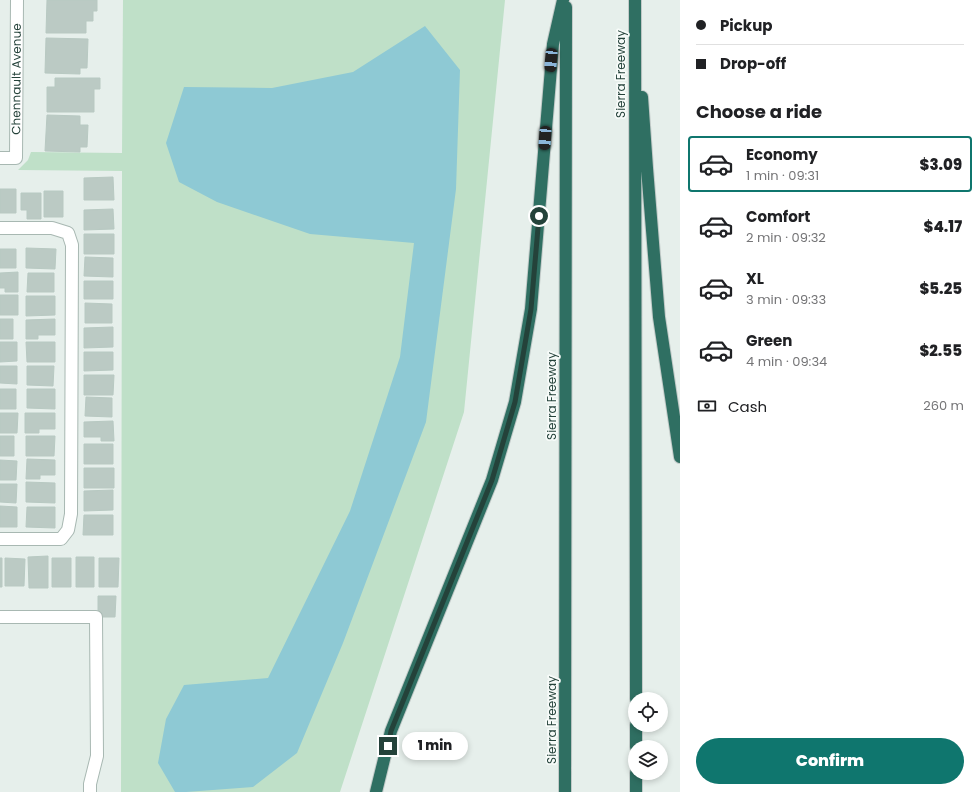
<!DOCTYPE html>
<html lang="en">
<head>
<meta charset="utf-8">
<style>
	body { margin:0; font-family:Poppins,sans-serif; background:#f2f2f2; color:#202124; height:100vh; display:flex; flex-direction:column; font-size:15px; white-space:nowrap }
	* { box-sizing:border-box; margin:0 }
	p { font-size:13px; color:#757577 }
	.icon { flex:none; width:22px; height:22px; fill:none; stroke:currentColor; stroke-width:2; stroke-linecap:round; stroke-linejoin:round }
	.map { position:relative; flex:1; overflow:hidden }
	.details { display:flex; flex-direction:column; background:#fff; width:300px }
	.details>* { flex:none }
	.banner { display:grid; align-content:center; height:88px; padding:0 16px; background:#fff }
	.buttons { position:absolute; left:628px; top:692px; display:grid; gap:8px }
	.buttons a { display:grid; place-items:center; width:40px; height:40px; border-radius:50%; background:#fff; box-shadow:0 2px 6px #0003; font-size:20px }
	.end { position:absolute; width:18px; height:18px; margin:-9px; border:5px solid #24423a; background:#fff; box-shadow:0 0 0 2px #fff }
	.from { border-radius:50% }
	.bubble { position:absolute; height:28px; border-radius:14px; background:#fff; box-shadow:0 2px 6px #0003; font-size:13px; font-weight:800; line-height:28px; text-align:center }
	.car { position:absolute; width:12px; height:24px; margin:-12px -6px; border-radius:5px; box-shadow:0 0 3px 1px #0007; background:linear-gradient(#222 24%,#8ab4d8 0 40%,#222 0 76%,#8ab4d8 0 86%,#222 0) }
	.banner b { display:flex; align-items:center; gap:14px; height:38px; font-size:15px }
	.banner b+b { border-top:1px solid #e0e0e0 }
	.banner i { width:10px; height:10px; background:#202124 }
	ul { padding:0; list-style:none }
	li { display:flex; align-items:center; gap:12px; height:56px; margin:0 8px 6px; padding:0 8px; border:2px solid transparent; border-radius:4px }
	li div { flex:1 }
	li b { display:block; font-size:15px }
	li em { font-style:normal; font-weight:800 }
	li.active { border-color:#0f766e }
	li>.icon { width:36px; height:36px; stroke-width:1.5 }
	h2 { padding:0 16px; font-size:18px; line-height:48px }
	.pay { display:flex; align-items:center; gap:10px; height:44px; padding:0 16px; font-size:15px }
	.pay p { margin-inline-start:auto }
	.button { display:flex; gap:8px; margin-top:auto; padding:8px 16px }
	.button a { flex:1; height:46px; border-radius:24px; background:#0f766e; color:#fff; font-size:16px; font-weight:800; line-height:46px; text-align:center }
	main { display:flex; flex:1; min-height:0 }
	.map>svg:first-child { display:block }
	.green { fill:#bfe0c8 }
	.water { fill:#8ec9d4 }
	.building { fill:#bbcac4; stroke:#b8c9c2 }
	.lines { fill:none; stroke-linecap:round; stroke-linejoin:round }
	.minor-casing { stroke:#a8b8b2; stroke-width:14 }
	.highway-casing { stroke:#c2cac8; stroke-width:14 }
	.minor { stroke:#fff; stroke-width:12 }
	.highway { stroke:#2f6f62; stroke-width:12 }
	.route { stroke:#24423a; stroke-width:5 }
	.labels { text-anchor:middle; stroke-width:3.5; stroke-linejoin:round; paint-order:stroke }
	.street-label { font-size:12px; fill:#24423a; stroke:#f7fbf9 }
</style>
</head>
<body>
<main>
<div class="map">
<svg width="680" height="792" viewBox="0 0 680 792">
	<rect width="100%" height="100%" fill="#e6efeb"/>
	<path class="green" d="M123,0H505L464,412L340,792H121L122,171L18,170L28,160L31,152L122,153Z"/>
	<path class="water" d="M425,26L460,70L456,189L426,422L343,643L297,753L253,787L186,792H175L158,763L166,719L184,685L268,678L350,511L400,357L414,243L310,234L217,202L179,182L166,143L184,87L272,88L353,72Z"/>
	<path class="building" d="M47,0H97V11H93V21H86V33H46Z
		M46,38L88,39L87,68H80V74L45,73Z
		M55,78H100V89H94V112H47V87H55Z
		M47,115L80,116V125H88L87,147H80V152L45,151Z
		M113,177L114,200H84V178Z
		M0,189H16V213H0Z
		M44,191H63V217H44Z
		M21,193H41V219H27V210H21Z
		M113,209L114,229L84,230V210Z
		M84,234H114V254H84Z
		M26,248L56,249L55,269L26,268Z
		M0,249H16V268H0Z
		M85,257L113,258V277L84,276Z
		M18,272V292H5V288H0V273Z
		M28,273H54V292H27Z
		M84,281H113V299H84Z
		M0,295H18V315H0Z
		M26,296H55V315L26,316Z
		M85,303L112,304V323H85Z
		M0,319H13V339H0Z
		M55,319V335H38V339H26V320Z
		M113,327V347L84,348V328Z
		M0,342H17V361L0,362Z
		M26,342H55V362H27Z
		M84,352H113V370L84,371Z
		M0,366H17V384L0,383Z
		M27,366H54L53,386L27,385Z
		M84,375H114L113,395H84Z
		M0,389H16V409H0Z
		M27,389H55V409L27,408Z
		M86,397L112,398V417L85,416Z
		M0,413H18L17,433H0Z
		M25,413H55V429H39V433H25Z
		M113,421L114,441H101V437H84V422Z
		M0,436H14V456H0Z
		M26,436H55L54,456H26Z
		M84,444H113V464H84Z
		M27,459L55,460V475H40V479H26Z
		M0,460L17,461L16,480H0Z
		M84,468H114V488H84Z
		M26,482L55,483V503L26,502Z
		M0,484H17L16,503L0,502Z
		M113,490V510L84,511V491Z
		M0,506L17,507V527H0Z
		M27,507H55V528L26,527Z
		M84,515H113V535H83Z
		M48,556V588H29L28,557Z
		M76,557H94V587H76Z
		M0,558H2V587H0Z
		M5,558L25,559L24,586H5Z
		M52,558H71V587H52Z
		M99,558H119L118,587H99Z
		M98,596H116L115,617H98Z"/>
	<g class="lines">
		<g class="minor-casing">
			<g id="minor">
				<path id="s1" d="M0,158H16L17,0"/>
				<path d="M0,228H52L68,233L72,245L71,514L68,530L61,539H0"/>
				<path d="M0,617H96L97,756L90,784V792"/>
			</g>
		</g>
		<g class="highway-casing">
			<path id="highway" d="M635,0L636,699
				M642,97L647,168L659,317L680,457
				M636,725V747
				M636,773V792
				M376,792L391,731L492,480L515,402L531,309L553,44L563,0
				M565,792L566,7"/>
		</g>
		<use href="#minor" class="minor"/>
		<use href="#highway" class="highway"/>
	</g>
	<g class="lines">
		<path class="route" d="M388,746L391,731L492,480L515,402L531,309L539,216"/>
	</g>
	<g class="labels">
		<g class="street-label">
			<text transform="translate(621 74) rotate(-90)" y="4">Sierra Freeway</text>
			<text dy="4" stroke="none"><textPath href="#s1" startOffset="95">Chennault Avenue</textPath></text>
			<text transform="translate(552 396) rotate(-90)" y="4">Sierra Freeway</text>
			<text transform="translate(552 720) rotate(-90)" y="4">Sierra Freeway</text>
		</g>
	</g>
</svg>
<div class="buttons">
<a><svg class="icon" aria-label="locate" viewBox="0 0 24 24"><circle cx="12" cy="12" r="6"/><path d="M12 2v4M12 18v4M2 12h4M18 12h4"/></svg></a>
<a><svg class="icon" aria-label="layers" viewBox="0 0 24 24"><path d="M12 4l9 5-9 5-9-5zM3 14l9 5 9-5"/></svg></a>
</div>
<i class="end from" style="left:539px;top:216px"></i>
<i class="end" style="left:388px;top:746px"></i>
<div class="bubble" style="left:402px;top:732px;width:66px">1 min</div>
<i class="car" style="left:551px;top:60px;rotate:185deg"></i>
<i class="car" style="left:545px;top:138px;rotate:184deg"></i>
</div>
<section class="details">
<div class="banner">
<b><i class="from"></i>Pickup</b>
<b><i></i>Drop-off</b>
</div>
<h2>Choose a ride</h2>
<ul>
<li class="active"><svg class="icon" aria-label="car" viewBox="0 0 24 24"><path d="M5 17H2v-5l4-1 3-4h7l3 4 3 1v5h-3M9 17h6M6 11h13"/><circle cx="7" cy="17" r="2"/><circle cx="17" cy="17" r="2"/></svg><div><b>Economy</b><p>1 min · 09:31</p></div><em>$3.09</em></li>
<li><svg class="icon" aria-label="car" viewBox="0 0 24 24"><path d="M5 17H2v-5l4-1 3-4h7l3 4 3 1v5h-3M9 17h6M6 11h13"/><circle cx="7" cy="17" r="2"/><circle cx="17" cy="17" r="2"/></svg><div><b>Comfort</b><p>2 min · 09:32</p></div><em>$4.17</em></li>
<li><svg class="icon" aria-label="car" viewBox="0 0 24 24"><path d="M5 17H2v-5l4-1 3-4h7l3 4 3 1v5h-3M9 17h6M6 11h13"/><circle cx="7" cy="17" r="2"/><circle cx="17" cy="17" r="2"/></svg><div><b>XL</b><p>3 min · 09:33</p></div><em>$5.25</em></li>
<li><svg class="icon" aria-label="car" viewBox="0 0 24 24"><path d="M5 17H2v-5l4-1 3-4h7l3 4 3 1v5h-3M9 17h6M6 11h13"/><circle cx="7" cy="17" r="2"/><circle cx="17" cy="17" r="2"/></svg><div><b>Green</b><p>4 min · 09:34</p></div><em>$2.55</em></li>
</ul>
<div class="pay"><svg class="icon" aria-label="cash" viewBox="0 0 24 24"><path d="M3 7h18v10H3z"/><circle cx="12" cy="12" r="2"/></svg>Cash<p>260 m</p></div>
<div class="button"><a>Confirm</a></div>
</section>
</main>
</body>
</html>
